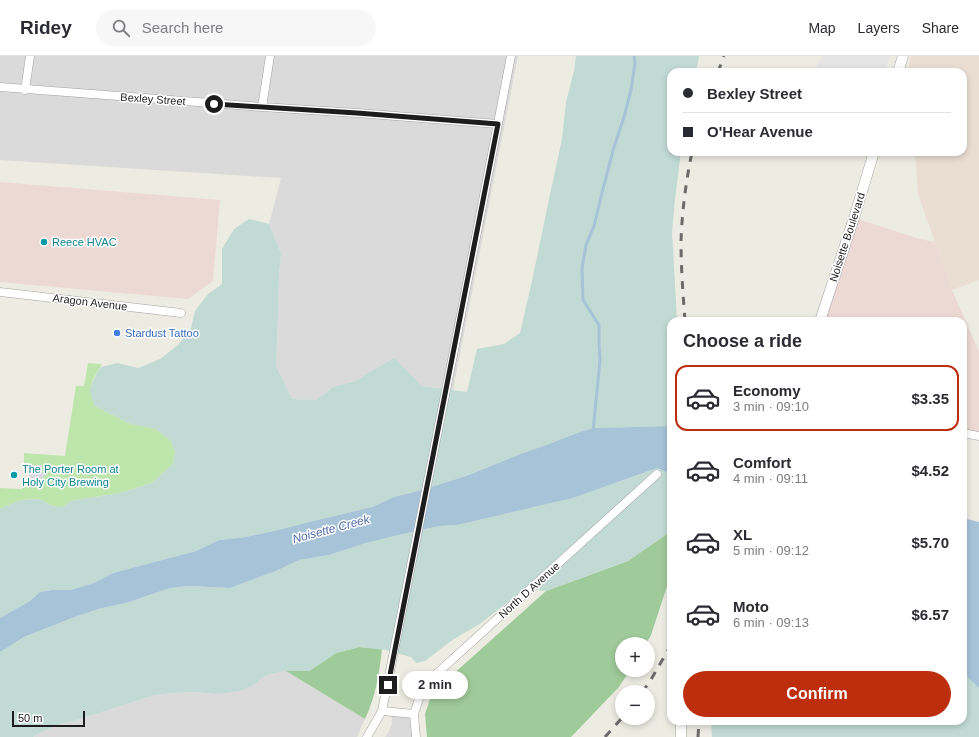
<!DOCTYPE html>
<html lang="en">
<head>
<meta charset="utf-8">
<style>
	body { margin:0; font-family:Helvetica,sans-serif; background:#f7f7f7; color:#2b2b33; height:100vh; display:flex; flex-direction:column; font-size:15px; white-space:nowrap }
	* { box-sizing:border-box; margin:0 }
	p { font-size:13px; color:#7c7c81 }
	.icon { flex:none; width:22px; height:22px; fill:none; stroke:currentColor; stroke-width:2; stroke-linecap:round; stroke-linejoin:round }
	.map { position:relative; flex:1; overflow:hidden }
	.panel { position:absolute; left:667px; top:261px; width:300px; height:408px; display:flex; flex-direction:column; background:#fff; border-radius:12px; box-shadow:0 2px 6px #0003 }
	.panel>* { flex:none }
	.guide { position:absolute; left:667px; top:12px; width:300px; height:88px; border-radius:12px; box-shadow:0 2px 6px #0003; display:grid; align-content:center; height:88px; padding:0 16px; background:#fff }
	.tools { position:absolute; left:615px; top:581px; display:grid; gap:8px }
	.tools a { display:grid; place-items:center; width:40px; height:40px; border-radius:50%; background:#fff; box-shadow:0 2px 6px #0003; font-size:20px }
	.scale { position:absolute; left:12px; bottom:10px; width:73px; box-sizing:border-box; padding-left:4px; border:2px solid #1d1d1d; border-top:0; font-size:11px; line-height:14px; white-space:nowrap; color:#1d1d1d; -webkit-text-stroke:3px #fff; paint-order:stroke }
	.end { position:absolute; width:18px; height:18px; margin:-9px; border:5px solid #1d1d1d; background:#fff; box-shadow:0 0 0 2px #fff }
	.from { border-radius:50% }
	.bubble { position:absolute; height:28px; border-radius:14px; background:#fff; box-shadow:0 2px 6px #0003; font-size:13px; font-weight:700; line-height:28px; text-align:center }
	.guide b { display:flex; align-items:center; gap:14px; height:38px; font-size:15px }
	.guide b+b { border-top:1px solid #e1e1e2 }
	.guide i { width:10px; height:10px; background:#2b2b33 }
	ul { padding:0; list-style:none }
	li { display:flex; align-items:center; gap:12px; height:66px; margin:0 8px 6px; padding:0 8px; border:2px solid transparent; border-radius:12px }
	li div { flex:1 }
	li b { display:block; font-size:15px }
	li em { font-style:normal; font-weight:700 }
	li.active { border-color:#bc2e0d }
	li>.icon { width:36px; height:36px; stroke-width:1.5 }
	h2 { padding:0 16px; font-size:18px; line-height:48px }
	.button { display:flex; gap:8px; margin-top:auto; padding:8px 16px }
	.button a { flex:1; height:46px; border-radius:24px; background:#bc2e0d; color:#fff; font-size:16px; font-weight:700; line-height:46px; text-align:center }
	header { display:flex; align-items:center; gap:24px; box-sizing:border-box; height:56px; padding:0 20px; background:#fff; border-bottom:1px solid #e1e1e2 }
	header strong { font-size:19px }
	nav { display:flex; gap:22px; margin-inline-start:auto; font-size:14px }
	.search { width:280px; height:36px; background:#f7f7f7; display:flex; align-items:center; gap:10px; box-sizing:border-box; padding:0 14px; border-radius:22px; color:#7c7c81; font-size:15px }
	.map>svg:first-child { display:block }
	.residential { fill:#dbdada }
	.commercial { fill:#edd9d3 }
	.military { fill:#eaded3 }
	.grass { fill:#bde5ac }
	.forest { fill:#9fca9a }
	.wetland { fill:#c1dad4 }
	.parking { fill:#e5e5e5 }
	.plaza { fill:#dad8e3 }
	.water { fill:#a6c3d8 }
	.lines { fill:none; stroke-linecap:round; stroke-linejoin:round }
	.stream { stroke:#a6c3d8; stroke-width:3 }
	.minor-casing { stroke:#a1a1a1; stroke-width:9 }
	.tertiary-casing { stroke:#a1a1a1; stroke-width:11 }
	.minor { stroke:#fff; stroke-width:8 }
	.tertiary { stroke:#fff; stroke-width:10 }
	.rail { stroke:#6b6b6b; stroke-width:3; stroke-dasharray:8 8; stroke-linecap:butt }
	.route { stroke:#1d1d1d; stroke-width:5 }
	.culture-dot { fill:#0f9aa8; stroke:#fff; stroke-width:1.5 }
	.shop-dot { fill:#3f7fe0; stroke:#fff; stroke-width:1.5 }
	.labels { text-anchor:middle; stroke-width:3; stroke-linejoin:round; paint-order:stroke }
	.street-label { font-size:11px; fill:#1d1d1d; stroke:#fff }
	.culture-label { font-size:11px; fill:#0d838f; stroke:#fff; text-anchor:start }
	.shop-label { font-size:11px; fill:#366cbe; stroke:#fff; text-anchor:start }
	.water-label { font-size:12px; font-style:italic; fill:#506ba6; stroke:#fff }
</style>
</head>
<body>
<header>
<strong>Ridey</strong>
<div class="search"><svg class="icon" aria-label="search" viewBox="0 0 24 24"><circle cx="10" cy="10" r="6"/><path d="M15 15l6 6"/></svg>Search here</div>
<nav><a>Map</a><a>Layers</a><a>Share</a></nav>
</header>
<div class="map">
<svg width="979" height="681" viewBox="0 0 979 681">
	<rect width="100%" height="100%" fill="#edece3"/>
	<path class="residential" d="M0,0H518L453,334L422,330L394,303L355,325L333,331L316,344L292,343L276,310L278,263L279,220L281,197L269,168L281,122L0,104Z
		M286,615L365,663L357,681H33L38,678L60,668L77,664L155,639L172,637L196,636L215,638L252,630L266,619Z
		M391,656L414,658L416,681H385L389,675L392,667Z"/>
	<path class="commercial" d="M0,126L220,144L213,225L188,243L0,226Z
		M854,162L920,183L935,186L952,234L979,296V380L963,377V265H820Z"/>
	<path class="military" d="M911,0H979V224L952,234L918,138L915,96H963V16H909V7Z"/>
	<path class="grass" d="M88,307L102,308C98,316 90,325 91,334C91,339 94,345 95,350L131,368L156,373L171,385L175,396L173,408L152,427L120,437L71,445L63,451H58L53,450L39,443L21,444L0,453V432L22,433L23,431H28L29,429H42V421L45,420V417H42V409H29V407H24V397L65,400L76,330H84Z"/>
	<path class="forest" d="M671,475V518L651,579L646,588H622V614H630L619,631L571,681H427L425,658L432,637L546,535L628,505Z
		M359,591L382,593C379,619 376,639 365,663L286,615H309L336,597Z"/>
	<path class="wetland" d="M576,0H699L696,16H671V96H681L675,143L672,176L677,265H671V370L593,372L577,377L549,388L523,397L466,420L418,435L394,441L372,451L339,459L313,465L274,475L246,481L219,484L196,495L113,517L94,527L70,534H52L40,536L30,545L0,562V453L21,444L39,443L53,450L58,451H63L71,445L120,437L152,427L173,408L175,396L171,385L156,373L131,368L95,350L91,340L90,334L92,327L98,315L101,311L117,307L138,312L160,303L178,289L191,272L195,255L208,238L222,228V193L234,173L249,163L269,168L281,197L279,220L278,263L276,310L292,343L316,344L333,331L355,325L394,302L422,330L467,336L477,293L504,288L520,277L532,225L549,143L562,83L566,46L574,15Z
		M657,412L671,418V475L628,505L546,535L525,533L481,567L451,585L425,605L416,607L411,601L386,594L359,591L336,597L309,615H286L266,619L252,630L240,635L215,638L196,636L172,637L155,639L77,664L60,668L38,678L33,681H0V596L24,581L72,562L98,553L126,547L170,532L189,530L230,532L278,514L299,504L329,499L366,487L399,479L439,470L457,469L573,442Z
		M963,617L979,632V681H712L711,665H963Z"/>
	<path class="parking" d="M823,0H890L885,16H813Z"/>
	<path class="plaza" d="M29,409H42V417H45V420L42,421V429H29Z"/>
	<path class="water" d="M671,370V418L657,412L573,442L457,469L439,470L399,479L366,487L329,499L299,504L278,514L230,532L189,530L170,532L126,547L98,553L72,562L24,581L0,596V562L30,545L40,536L52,534H70L94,527L113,517L196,495L219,484L246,481L274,475L313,465L339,459L372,451L394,441L418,435L466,420L523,397L549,388L577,377L593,372Z
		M963,462L979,466V632L963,617Z"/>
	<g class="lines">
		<path class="stream" d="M593,376L600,304L599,287V269L583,244L582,212L586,189L594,170L603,133L614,91L624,61L631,34L635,7L634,0"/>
		<g class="minor-casing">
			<path id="minor" d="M0,31L262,51L357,57L498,68
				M25,34L30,0
				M262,51L270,0
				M0,236L181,257
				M963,377L979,380
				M382,655L414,658
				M367,681L382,655L459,269L511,0
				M416,681L414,658L423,630L657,418"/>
		</g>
		<g class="tertiary-casing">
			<path id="tertiary" d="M898,16L903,0
				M820,265L854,162L874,96
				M681,665V681"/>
		</g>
		<use href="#minor" class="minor"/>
		<use href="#tertiary" class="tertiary"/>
		<path class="rail" d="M718,16L724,0
			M685,265C683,238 681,212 681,185C682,155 686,125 692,96
			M642,636L649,627L671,589
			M605,681L622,662
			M698,681L699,665"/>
	</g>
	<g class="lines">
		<path class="route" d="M214,48L357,57L498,68L388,629"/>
	</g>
	<g class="culture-dot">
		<circle cx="44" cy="186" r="4"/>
		<circle cx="14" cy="419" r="4"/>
	</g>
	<circle class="shop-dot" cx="117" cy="277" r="4"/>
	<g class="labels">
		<g class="street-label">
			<text transform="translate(153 43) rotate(4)" y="4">Bexley Street</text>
			<text transform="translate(847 181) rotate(-72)" y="4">Noisette Boulevard</text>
			<text transform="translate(90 246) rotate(7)" y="4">Aragon Avenue</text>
			<text transform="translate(529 534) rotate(-42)" y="4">North D Avenue</text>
		</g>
		<g class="culture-label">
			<text x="52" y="190">Reece HVAC</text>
			<text x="22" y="417">The Porter Room at<tspan x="22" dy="13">Holy City Brewing</tspan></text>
		</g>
		<g class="shop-label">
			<text x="125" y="281">Stardust Tattoo</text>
		</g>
		<g class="water-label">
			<text transform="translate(331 473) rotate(-15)" y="4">Noisette Creek</text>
		</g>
	</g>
</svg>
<div class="tools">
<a>+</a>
<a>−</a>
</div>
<div class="scale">50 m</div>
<i class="end from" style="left:214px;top:48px"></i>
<i class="end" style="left:388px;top:629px"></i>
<div class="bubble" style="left:402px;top:615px;width:66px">2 min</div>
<div class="guide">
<b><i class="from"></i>Bexley Street</b>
<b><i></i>O'Hear Avenue</b>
</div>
<section class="panel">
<h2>Choose a ride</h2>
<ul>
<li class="active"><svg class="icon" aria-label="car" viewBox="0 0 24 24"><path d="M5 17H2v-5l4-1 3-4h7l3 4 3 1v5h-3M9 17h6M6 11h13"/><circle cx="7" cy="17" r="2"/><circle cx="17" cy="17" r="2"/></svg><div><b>Economy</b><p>3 min · 09:10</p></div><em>$3.35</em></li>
<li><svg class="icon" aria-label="car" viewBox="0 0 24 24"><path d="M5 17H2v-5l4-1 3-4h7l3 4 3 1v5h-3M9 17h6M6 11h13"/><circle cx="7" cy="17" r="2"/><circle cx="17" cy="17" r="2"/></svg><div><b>Comfort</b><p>4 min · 09:11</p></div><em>$4.52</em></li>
<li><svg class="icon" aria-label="car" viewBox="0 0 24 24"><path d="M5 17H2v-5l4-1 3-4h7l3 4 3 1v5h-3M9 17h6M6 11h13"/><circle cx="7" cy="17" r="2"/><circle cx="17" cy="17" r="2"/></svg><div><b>XL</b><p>5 min · 09:12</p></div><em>$5.70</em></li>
<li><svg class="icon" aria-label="car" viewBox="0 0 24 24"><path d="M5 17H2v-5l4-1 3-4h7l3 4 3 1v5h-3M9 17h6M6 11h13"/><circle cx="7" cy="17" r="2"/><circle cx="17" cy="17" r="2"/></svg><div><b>Moto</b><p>6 min · 09:13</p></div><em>$6.57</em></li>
</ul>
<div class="button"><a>Confirm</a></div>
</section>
</div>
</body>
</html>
